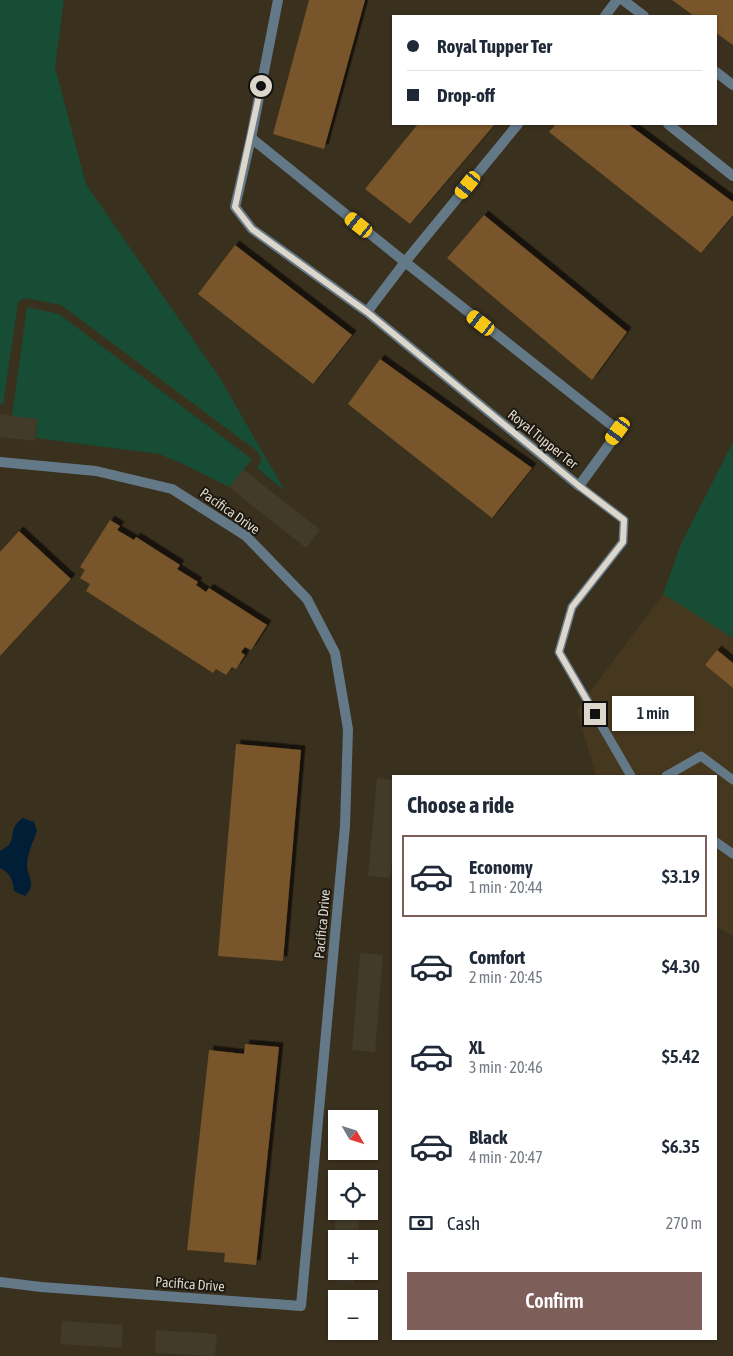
<!DOCTYPE html>
<html lang="en">
<head>
<meta charset="utf-8">
<style>
	body { margin:0; font-family:"Asap Condensed",sans-serif; background:#f6f6f7; color:#1f2937; height:100vh; display:flex; flex-direction:column; font-size:19px; white-space:nowrap }
	* { box-sizing:border-box; margin:0 }
	p { font-size:16px; color:#747a83 }
	.icon { flex:none; width:28px; height:28px; fill:none; stroke:currentColor; stroke-width:2; stroke-linecap:round; stroke-linejoin:round }
	.map { position:relative; flex:1; overflow:hidden }
	.details { position:absolute; left:392px; top:775px; width:325px; height:565px; display:flex; flex-direction:column; background:#fff; border-radius:0px; box-shadow:0 1px 4px #0004 }
	.details>* { flex:none }
	.guide { position:absolute; left:392px; top:15px; width:325px; height:110px; border-radius:0px; box-shadow:0 1px 4px #0004; display:grid; align-content:center; height:110px; padding:0 15px; background:#fff }
	.needle { width:32px; rotate:129deg }
	.buttons { position:absolute; left:328px; top:1110px; display:grid; gap:10px }
	.buttons a { display:grid; place-items:center; width:50px; height:50px; border-radius:0px; background:#fff; box-shadow:0 1px 4px #0004; font-size:25px }
	.end { position:absolute; width:22px; height:22px; margin:-11px; border:6px solid #ddd6cb; background:#111; box-shadow:0 0 0 2px #111 }
	.from { border-radius:50% }
	.bubble { position:absolute; height:35px; border-radius:0px; background:#fff; box-shadow:0 1px 4px #0004; font-size:16px; font-weight:600; line-height:35px; text-align:center }
	.car { position:absolute; width:15px; height:30px; margin:-15px -8px; border-radius:6px; box-shadow:0 0 4px 1px #0007; background:linear-gradient(#f5c518 24%,#345 0 40%,#f5c518 0 76%,#345 0 86%,#f5c518 0) }
	.guide b { display:flex; align-items:center; gap:18px; height:48px; font-size:19px }
	.guide b+b { border-top:1px solid #e0e1e3 }
	.guide i { width:12px; height:12px; background:#1f2937 }
	ul { padding:0; list-style:none }
	li { display:flex; align-items:center; gap:15px; height:82px; margin:0 10px 8px; padding:0 5px; border:2px solid transparent; border-radius:0px }
	li div { flex:1 }
	li b { display:block; font-size:19px }
	li em { font-style:normal; font-weight:600 }
	li.selected { border-color:#7e5e59 }
	li>.icon { width:45px; height:45px; stroke-width:1.5 }
	h2 { padding:0 15px; font-size:22px; line-height:60px }
	.pay { display:flex; align-items:center; gap:12px; height:55px; padding:0 15px; font-size:19px }
	.pay p { margin-inline-start:auto }
	.cta { display:flex; gap:10px; margin-top:auto; padding:10px 15px }
	.cta a { flex:1; height:58px; border-radius:0px; background:#7e5e59; color:#fff; font-size:20px; font-weight:600; line-height:58px; text-align:center }
	.map>svg:first-child { display:block }
	.built { fill:#46381f }
	.industrial { fill:#423b2a }
	.green { fill:#164d34 }
	.water { fill:#001f37 }
	.building { fill:#785529; filter:url(#shadow) }
	.lines { fill:none; stroke-linecap:round; stroke-linejoin:round }
	.lane { stroke:#647988; stroke-width:9 }
	.street { stroke:#647988; stroke-width:10 }
	.route { stroke:#ddd6cb; stroke-width:6 }
	.labels { text-anchor:middle; stroke-width:4; stroke-linejoin:round; paint-order:stroke }
	.street-label { font-size:14px; fill:#ddd6cb; stroke:#1d1810 }
</style>
</head>
<body>
<div class="map">
<svg width="733" height="1356" viewBox="0 0 733 1356">
	<defs>
		<filter id="shadow"><feDropShadow dx="4.5" dy="-4.5" stdDeviation="0" flood-color="#0009"/></filter>
	</defs>
	<rect width="100%" height="100%" fill="#3a301e"/>
	<path class="built" d="M663,594L733,638V936L716,927V776H596L577,710Z"/>
	<path class="industrial" d="M0,414L38,419L35,441L0,437Z
		M243,469L320,530L306,548L229,487Z
		M377,778L394,780V842L390,878L368,876Z
		M360,953L383,955L375,1052L352,1050Z
		M336,1211H360L358,1239H336V1271H355L354,1283L330,1281Z
		M62,1321L123,1325L121,1348L60,1344Z
		M156,1330L217,1334L215,1356L155,1353Z"/>
	<path class="green" d="M0,0H64L55,67L86,184L221,380L285,491L257,468L262,459L257,451L61,305L25,298L18,302L3,405L0,404Z
		M27,307L59,314L252,459L229,487L183,464L159,454L36,438L38,419L12,416Z
		M733,442V638L663,594L681,544Z"/>
	<path class="water" d="M23,818L34,822L37,831C33,842 27,854 27,866C28,879 37,884 25,896L14,891C13,881 10,872 0,868V851C21,841 5,829 23,818Z"/>
	<path class="building" d="M309,0H365L324,149L273,134Z
		M672,0H733V45L716,33V16H694Z
		M418,124H495L410,224L365,189Z
		M556,124H628L733,202V215L701,253L549,132Z
		M484,215L627,332L592,380L447,258Z
		M235,245L352,335L313,384L198,294Z
		M380,359L532,468L492,518L348,404Z
		M110,520L120,526L117,530L134,540L136,537L180,565L177,569L198,582L196,585L206,592L209,588L267,625L251,650L245,647L241,652L245,655L236,669L232,667L226,675L216,669L213,673L86,591L90,584L80,578L85,570L80,567Z
		M19,531L71,579L0,656V552Z
		M717,650L733,663V688L705,665Z
		M236,744L301,750L283,961L218,956Z
		M245,1044L279,1047L256,1265L224,1262L225,1253L187,1250L209,1050L244,1054Z"/>
	<g class="lines">
		<path class="lane" d="M579,486L624,520L623,542L572,607L559,652L631,776
			M666,776L701,756L733,780
			M716,842L733,854"/>
		<path class="street" d="M278,0L251,138L405,262L518,124
			M623,0L644,16
			M605,16L617,0
			M716,72L733,85
			M668,124L733,176
			M251,138L235,207L252,229L367,312L405,262L619,431L579,486L367,312
			M0,462L96,471L172,489L246,536L307,599L335,653L348,729L345,826L301,1306L41,1287L0,1282"/>
	</g>
	<g class="lines">
		<path class="route" d="M261,86L235,207L252,229L367,312L579,486L624,520L623,542L572,607L559,652L595,714"/>
	</g>
	<g class="labels">
		<g class="street-label">
			<text transform="translate(543 439) rotate(39)" y="5">Royal Tupper Ter</text>
			<text transform="translate(230 511) rotate(35)" y="5">Pacifica Drive</text>
			<text transform="translate(322 924) rotate(-85)" y="5">Pacifica Drive</text>
			<text transform="translate(190 1284) rotate(4)" y="5">Pacifica Drive</text>
		</g>
	</g>
</svg>
<div class="buttons">
<a><svg class="needle" viewBox="-14 -14 28 28"><path d="M0-13l5 13h-10z" fill="#e53935"/><path d="M0 13l5-13h-10z" fill="#747a83"/></svg></a>
<a><svg class="icon" aria-label="locate" viewBox="0 0 24 24"><circle cx="12" cy="12" r="6"/><path d="M12 2v4M12 18v4M2 12h4M18 12h4"/></svg></a>
<a>+</a>
<a>−</a>
</div>
<i class="end from" style="left:261px;top:86px"></i>
<i class="end" style="left:595px;top:714px"></i>
<div class="bubble" style="left:612px;top:696px;width:82px">1 min</div>
<i class="car" style="left:468px;top:185px;rotate:219deg"></i>
<i class="car" style="left:359px;top:225px;rotate:309deg"></i>
<i class="car" style="left:481px;top:323px;rotate:308deg"></i>
<i class="car" style="left:618px;top:431px;rotate:216deg"></i>
<div class="guide">
<b><i class="from"></i>Royal Tupper Ter</b>
<b><i></i>Drop-off</b>
</div>
<section class="details">
<h2>Choose a ride</h2>
<ul>
<li class="selected"><svg class="icon" aria-label="car" viewBox="0 0 24 24"><path d="M5 17H2v-5l4-1 3-4h7l3 4 3 1v5h-3M9 17h6M6 11h13"/><circle cx="7" cy="17" r="2"/><circle cx="17" cy="17" r="2"/></svg><div><b>Economy</b><p>1 min · 20:44</p></div><em>$3.19</em></li>
<li><svg class="icon" aria-label="car" viewBox="0 0 24 24"><path d="M5 17H2v-5l4-1 3-4h7l3 4 3 1v5h-3M9 17h6M6 11h13"/><circle cx="7" cy="17" r="2"/><circle cx="17" cy="17" r="2"/></svg><div><b>Comfort</b><p>2 min · 20:45</p></div><em>$4.30</em></li>
<li><svg class="icon" aria-label="car" viewBox="0 0 24 24"><path d="M5 17H2v-5l4-1 3-4h7l3 4 3 1v5h-3M9 17h6M6 11h13"/><circle cx="7" cy="17" r="2"/><circle cx="17" cy="17" r="2"/></svg><div><b>XL</b><p>3 min · 20:46</p></div><em>$5.42</em></li>
<li><svg class="icon" aria-label="car" viewBox="0 0 24 24"><path d="M5 17H2v-5l4-1 3-4h7l3 4 3 1v5h-3M9 17h6M6 11h13"/><circle cx="7" cy="17" r="2"/><circle cx="17" cy="17" r="2"/></svg><div><b>Black</b><p>4 min · 20:47</p></div><em>$6.35</em></li>
</ul>
<div class="pay"><svg class="icon" aria-label="cash" viewBox="0 0 24 24"><path d="M3 7h18v10H3z"/><circle cx="12" cy="12" r="2"/></svg>Cash<p>270 m</p></div>
<div class="cta"><a>Confirm</a></div>
</section>
</div>
</body>
</html>
